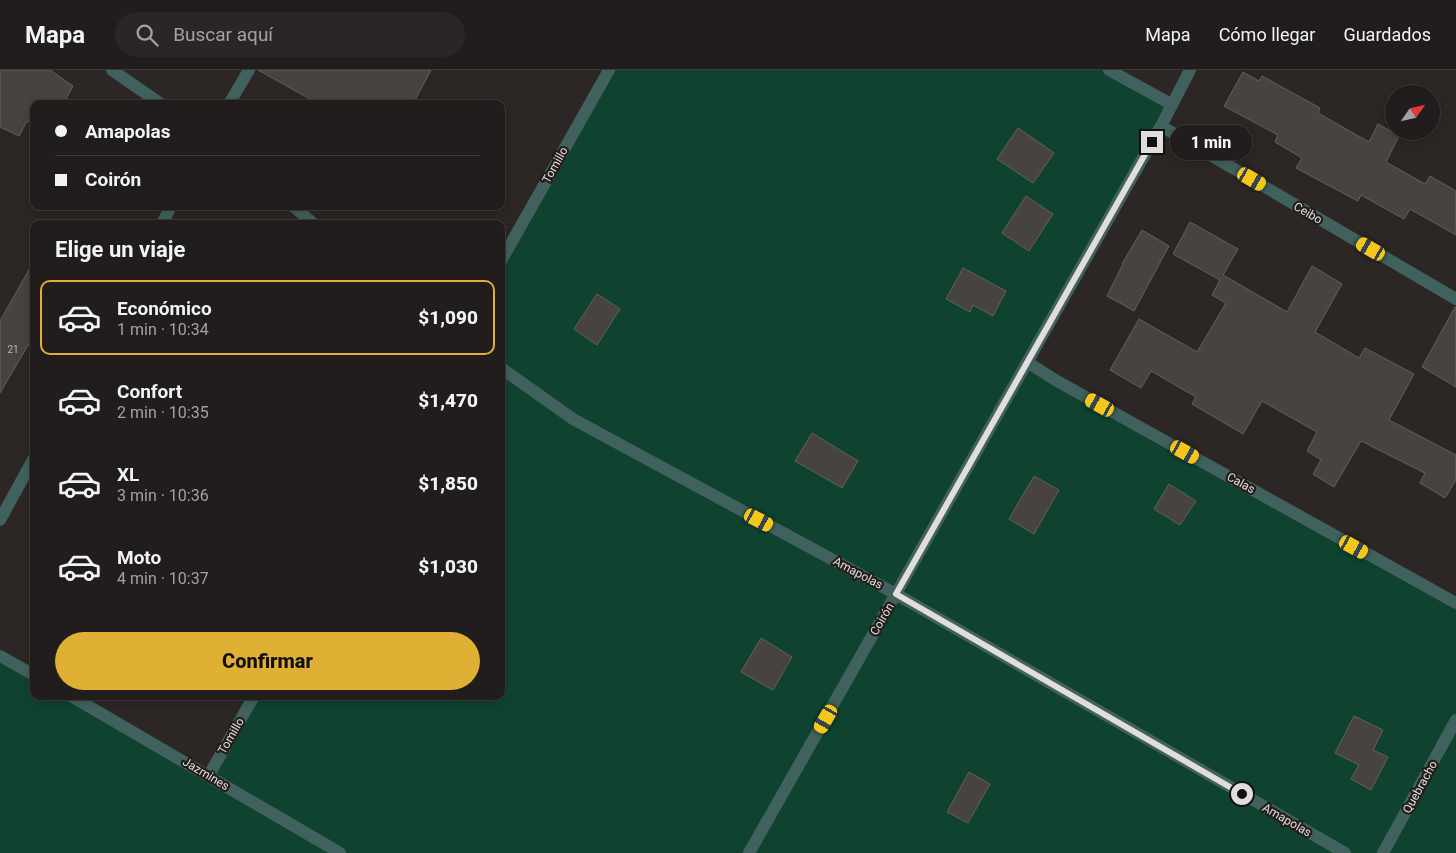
<!DOCTYPE html>
<html lang="es">
<head>
<meta charset="utf-8">
<style>
	body { margin:0; font-family:Roboto,sans-serif; background:#292625; color:#f1f3f6; height:100vh; display:flex; flex-direction:column; font-size:19px; white-space:nowrap }
	* { box-sizing:border-box; margin:0 }
	p { font-size:16px; color:#a2a2a3 }
	.icon { flex:none; width:28px; height:28px; fill:none; stroke:currentColor; stroke-width:2; stroke-linecap:round; stroke-linejoin:round }
	.map { position:relative; flex:1; overflow:hidden }
	.drawer { position:absolute; left:30px; top:150px; width:475px; height:480px; display:flex; flex-direction:column; background:#211d1c; border-radius:10px; box-shadow:0 2px 8px #0003,0 0 0 1px #3e3b3b }
	.drawer>* { flex:none }
	.banner { position:absolute; left:30px; top:30px; width:475px; height:110px; border-radius:10px; box-shadow:0 2px 8px #0003,0 0 0 1px #3e3b3b; display:grid; align-content:center; height:110px; padding:0 25px; background:#211d1c }
	.needle { width:32px; rotate:56deg }
	.fabs { position:absolute; left:1385px; top:15px; display:grid; gap:10px }
	.fabs a { display:grid; place-items:center; width:55px; height:55px; border-radius:50%; background:#211d1c; box-shadow:0 2px 8px #0003,0 0 0 1px #3e3b3b; font-size:25px }
	.end { position:absolute; width:22px; height:22px; margin:-11px; border:6px solid #e1dddc; background:#111; box-shadow:0 0 0 2px #111 }
	.from { border-radius:50% }
	.bubble { position:absolute; height:35px; border-radius:18px; background:#211d1c; box-shadow:0 2px 8px #0003,0 0 0 1px #3e3b3b; font-size:16px; font-weight:800; line-height:35px; text-align:center }
	.car { position:absolute; width:15px; height:30px; margin:-15px -8px; border-radius:6px; box-shadow:0 0 4px 1px #0007; background:linear-gradient(#f5c518 24%,#345 0 40%,#f5c518 0 76%,#345 0 86%,#f5c518 0) }
	.banner b { display:flex; align-items:center; gap:18px; height:48px; font-size:19px }
	.banner b+b { border-top:1px solid #3e3b3b }
	.banner i { width:12px; height:12px; background:#f1f3f6 }
	ul { padding:0; list-style:none }
	li { display:flex; align-items:center; gap:15px; height:75px; margin:0 10px 8px; padding:0 15px; border:2px solid transparent; border-radius:10px }
	li div { flex:1 }
	li b { display:block; font-size:19px }
	li em { font-style:normal; font-weight:800 }
	li.on { border-color:#dfb034 }
	li>.icon { width:45px; height:45px; stroke-width:1.5 }
	h2 { padding:0 25px; font-size:22px; line-height:60px }
	.primary-button { display:flex; gap:10px; margin-top:auto; padding:10px 25px }
	.primary-button a { flex:1; height:58px; border-radius:30px; background:#dfb034; color:#111; font-size:20px; font-weight:800; line-height:58px; text-align:center }
	header { display:flex; align-items:center; gap:30px; box-sizing:border-box; height:70px; padding:0 25px; background:#211d1c; border-bottom:1px solid #3e3b3b }
	header strong { font-size:24px }
	nav { display:flex; gap:28px; margin-inline-start:auto; font-size:18px }
	.search { width:350px; height:45px; background:#292625; display:flex; align-items:center; gap:12px; box-sizing:border-box; padding:0 18px; border-radius:28px; color:#a2a2a3; font-size:19px }
	.map>svg:first-child { display:block }
	.green { fill:#0f432f }
	.building { fill:#47433f; stroke:#64605c }
	.lines { fill:none; stroke-linecap:round; stroke-linejoin:round }
	.lane { stroke:#40615d; stroke-width:12 }
	.street { stroke:#40615d; stroke-width:12 }
	.route { stroke:#e1dddc; stroke-width:6 }
	.labels { text-anchor:middle; stroke-width:4.5; stroke-linejoin:round; paint-order:stroke }
	.number-label { font-size:10px; fill:#bab6b5 }
	.street-label { font-size:12px; fill:#e1dddc; stroke:#231e1c }
</style>
</head>
<body>
<header>
<strong>Mapa</strong>
<div class="search"><svg class="icon" aria-label="search" viewBox="0 0 24 24"><circle cx="10" cy="10" r="6"/><path d="M15 15l6 6"/></svg>Buscar aquí</div>
<nav><a>Mapa</a><a>Cómo llegar</a><a>Guardados</a></nav>
</header>
<div class="map">
<svg width="1456" height="783" viewBox="0 0 1456 783">
	<rect width="100%" height="100%" fill="#2c2725"/>
	<path class="green" d="M609,0H1109L1171,34L1027,292L1456,533V783H0V586L34,605V626H71L209,705L254,626H501V191Z"/>
	<path class="building" d="M0,0H50L73,16L63,34H34V54L27,51L19,66L0,57Z
		M258,0H431L413,34H319Z
		M1243,2L1259,11L1262,6L1320,38L1318,43L1369,72L1378,54L1399,66L1386,92L1425,114L1430,106L1456,121V165L1410,139L1404,149L1361,125L1358,131L1296,98L1302,88L1275,72L1278,65L1224,36Z
		M1018,58L1054,83L1033,113L997,89Z
		M1026,126L1053,144L1029,181L1002,163Z
		M1190,152L1238,179L1223,205L1287,242L1312,196L1342,214L1315,262L1359,288L1365,278L1414,304L1389,350L1456,385V410L1445,428L1420,413L1425,403L1361,371L1334,417L1313,404L1321,390L1307,381L1317,362L1262,331L1243,364L1192,334L1196,327L1151,301L1141,318L1110,300L1139,249L1197,282L1226,233L1212,225L1220,210L1173,184Z
		M1142,160L1169,176L1134,241L1107,226L1123,194H1122Z
		M34,191V265L0,323V251Z
		M963,198L1006,221L993,246L973,235L970,242L946,229Z
		M597,224L620,239L597,275L574,259Z
		M1455,237H1456V317L1422,297Z
		M812,363L858,391L842,418L795,391Z
		M1034,406L1059,420L1034,464L1009,449Z
		M1169,414L1196,431L1180,455L1154,439Z
		M761,568L792,587L773,620L741,602Z
		M1354,646L1383,660L1373,680L1388,687L1371,720L1351,709L1359,695L1335,683Z
		M969,702L990,714L968,753L947,742Z"/>
	<g class="lines">
		<path class="lane" d="M1027,292L1057,311L1456,533"/>
		<path class="street" d="M112,0L161,34
			M1109,0L1171,34
			M229,34L249,0
			M1161,56L1456,229
			M293,136L314,154
			M162,154L171,136
			M501,191L609,0
			M501,298L573,349L896,524L1345,783
			M0,450L34,388
			M0,586L34,605
			M71,626L340,783
			M209,705L254,626
			M749,783L1161,56L1190,0
			M1383,783L1456,650"/>
	</g>
	<g class="lines">
		<path class="route" d="M1152,72L896,524L1242,724"/>
	</g>
	<g class="labels">
		<g class="number-label">
			<text x="13" y="283">21</text>
		</g>
		<g class="street-label">
			<text transform="translate(555 95) rotate(-61)" y="4">Tomillo</text>
			<text transform="translate(1308 143) rotate(30)" y="4">Ceibo</text>
			<text transform="translate(1241 413) rotate(29)" y="4">Calas</text>
			<text transform="translate(858 503) rotate(28)" y="4">Amapolas</text>
			<text transform="translate(882 549) rotate(-60)" y="4">Coirón</text>
			<text transform="translate(231 666) rotate(-60)" y="4">Tomillo</text>
			<text transform="translate(206 704) rotate(31)" y="4">Jazmines</text>
			<text transform="translate(1420 717) rotate(-61)" y="4">Quebracho</text>
			<text transform="translate(1287 750) rotate(30)" y="4">Amapolas</text>
		</g>
	</g>
</svg>
<div class="fabs">
<a><svg class="needle" viewBox="-14 -14 28 28"><path d="M0-13l5 13h-10z" fill="#e53935"/><path d="M0 13l5-13h-10z" fill="#a2a2a3"/></svg></a>
</div>
<i class="end from" style="left:1242px;top:724px"></i>
<i class="end" style="left:1152px;top:72px"></i>
<div class="bubble" style="left:1170px;top:55px;width:82px">1 min</div>
<i class="car" style="left:1252px;top:109px;rotate:120deg"></i>
<i class="car" style="left:1371px;top:179px;rotate:300deg"></i>
<i class="car" style="left:1100px;top:335px;rotate:299deg"></i>
<i class="car" style="left:1185px;top:382px;rotate:119deg"></i>
<i class="car" style="left:759px;top:450px;rotate:118deg"></i>
<i class="car" style="left:1354px;top:477px;rotate:119deg"></i>
<i class="car" style="left:826px;top:649px;rotate:210deg"></i>
<div class="banner">
<b><i class="from"></i>Amapolas</b>
<b><i></i>Coirón</b>
</div>
<section class="drawer">
<h2>Elige un viaje</h2>
<ul>
<li class="on"><svg class="icon" aria-label="car" viewBox="0 0 24 24"><path d="M5 17H2v-5l4-1 3-4h7l3 4 3 1v5h-3M9 17h6M6 11h13"/><circle cx="7" cy="17" r="2"/><circle cx="17" cy="17" r="2"/></svg><div><b>Económico</b><p>1 min · 10:34</p></div><em>$1,090</em></li>
<li><svg class="icon" aria-label="car" viewBox="0 0 24 24"><path d="M5 17H2v-5l4-1 3-4h7l3 4 3 1v5h-3M9 17h6M6 11h13"/><circle cx="7" cy="17" r="2"/><circle cx="17" cy="17" r="2"/></svg><div><b>Confort</b><p>2 min · 10:35</p></div><em>$1,470</em></li>
<li><svg class="icon" aria-label="car" viewBox="0 0 24 24"><path d="M5 17H2v-5l4-1 3-4h7l3 4 3 1v5h-3M9 17h6M6 11h13"/><circle cx="7" cy="17" r="2"/><circle cx="17" cy="17" r="2"/></svg><div><b>XL</b><p>3 min · 10:36</p></div><em>$1,850</em></li>
<li><svg class="icon" aria-label="car" viewBox="0 0 24 24"><path d="M5 17H2v-5l4-1 3-4h7l3 4 3 1v5h-3M9 17h6M6 11h13"/><circle cx="7" cy="17" r="2"/><circle cx="17" cy="17" r="2"/></svg><div><b>Moto</b><p>4 min · 10:37</p></div><em>$1,030</em></li>
</ul>
<div class="primary-button"><a>Confirmar</a></div>
</section>
</div>
</body>
</html>
